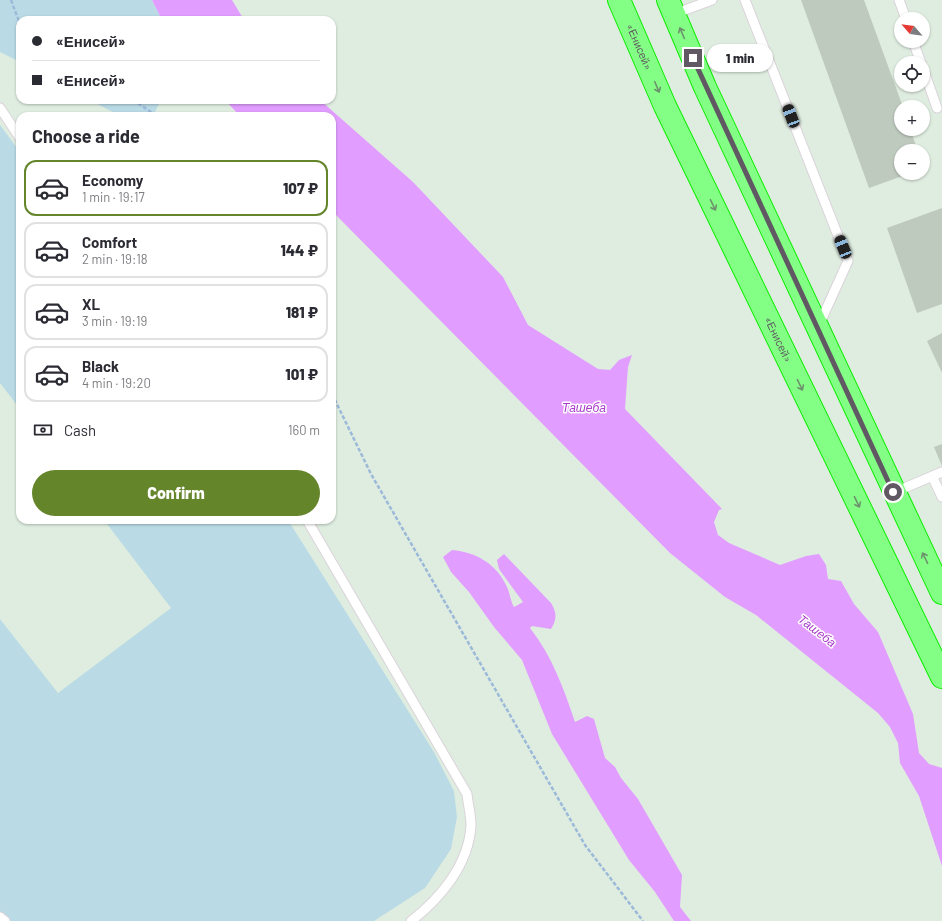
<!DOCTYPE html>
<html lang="en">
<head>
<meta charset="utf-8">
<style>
	body { margin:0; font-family:Barlow,sans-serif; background:#f7f7f7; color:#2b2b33; height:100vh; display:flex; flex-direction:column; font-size:15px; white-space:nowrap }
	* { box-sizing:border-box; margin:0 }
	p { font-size:13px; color:#7c7c81 }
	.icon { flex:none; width:22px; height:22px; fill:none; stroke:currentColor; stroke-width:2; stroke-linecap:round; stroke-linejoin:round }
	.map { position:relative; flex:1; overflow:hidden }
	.drawer { position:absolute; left:16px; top:112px; width:320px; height:412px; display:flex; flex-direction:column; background:#fff; border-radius:12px; box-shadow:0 1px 3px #0004 }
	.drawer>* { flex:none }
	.banner { position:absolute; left:16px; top:16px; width:320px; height:88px; border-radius:12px; box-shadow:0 1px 3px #0004; display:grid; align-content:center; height:88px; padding:0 16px; background:#fff }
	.needle { width:26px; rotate:298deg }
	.tools { position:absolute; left:894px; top:12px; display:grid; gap:8px }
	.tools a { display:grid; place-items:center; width:36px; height:36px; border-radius:50%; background:#fff; box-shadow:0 1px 3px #0004; font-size:20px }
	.end { position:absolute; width:18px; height:18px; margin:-9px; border:5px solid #605862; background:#fff; box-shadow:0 0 0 2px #fff }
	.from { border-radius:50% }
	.bubble { position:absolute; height:28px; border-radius:14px; background:#fff; box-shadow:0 1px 3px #0004; font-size:13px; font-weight:800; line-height:28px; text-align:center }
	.car { position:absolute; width:12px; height:24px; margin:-12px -6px; border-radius:5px; box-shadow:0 0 3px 1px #0007; background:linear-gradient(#222 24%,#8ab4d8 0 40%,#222 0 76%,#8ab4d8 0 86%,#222 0) }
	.banner b { display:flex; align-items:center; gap:14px; height:38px; font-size:15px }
	.banner b+b { border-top:1px solid #e1e1e2 }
	.banner i { width:10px; height:10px; background:#2b2b33 }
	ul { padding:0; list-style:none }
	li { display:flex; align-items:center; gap:12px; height:56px; margin:0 8px 6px; padding:0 8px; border:2px solid #e1e1e2; border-radius:12px }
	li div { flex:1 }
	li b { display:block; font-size:15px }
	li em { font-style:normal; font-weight:800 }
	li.selected { border-color:#65852a }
	li>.icon { width:36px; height:36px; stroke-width:1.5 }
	h2 { padding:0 16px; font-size:18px; line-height:48px }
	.pay { display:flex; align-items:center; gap:10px; height:44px; padding:0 16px; font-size:15px }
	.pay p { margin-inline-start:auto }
	.cta { display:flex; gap:8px; margin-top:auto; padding:8px 16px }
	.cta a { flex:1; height:46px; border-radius:24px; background:#65852a; color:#fff; font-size:16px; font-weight:800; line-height:46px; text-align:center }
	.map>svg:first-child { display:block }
	.green { fill:#badbe6 }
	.water { fill:#e19dff }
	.building { fill:#bfcabf }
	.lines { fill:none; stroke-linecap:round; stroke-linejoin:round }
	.lane-casing { stroke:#dad3da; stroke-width:11 }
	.highway-casing { stroke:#0cec00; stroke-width:24 }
	.path { stroke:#9cb9d9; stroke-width:2.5; stroke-dasharray:4 2; stroke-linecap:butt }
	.lane { stroke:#fff; stroke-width:9 }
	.highway { stroke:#84ff85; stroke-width:22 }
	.oneway { stroke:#6d926e }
	.route { stroke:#605862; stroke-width:5 }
	.labels { text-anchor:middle; stroke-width:3; stroke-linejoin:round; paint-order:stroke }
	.street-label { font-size:11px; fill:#605862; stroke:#fff }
	.water-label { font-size:12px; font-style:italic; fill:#a839c9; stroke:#fff }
</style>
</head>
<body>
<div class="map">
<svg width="942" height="921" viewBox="0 0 942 921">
	<rect width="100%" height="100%" fill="#dfede0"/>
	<path class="green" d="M0,0H152L162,20H20V62L0,52Z
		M90,100H161L153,116H120Z
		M0,125L20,152V409L0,383Z
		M104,520H288L434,752L454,791L457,817L451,849L425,888L374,921H6L0,916V619L58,693L171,608Z"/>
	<path class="water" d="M152,0H232L244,20H162Z
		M225,100H320L413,182L503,277L528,325L598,369L610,370L619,360L632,355L628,367L625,409L722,509L719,510L714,522L718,535L729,543L780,565L806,556L819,554L826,565L828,579L841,581L854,604L878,632L913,714L919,753L929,764L942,768V866L919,796L900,763L898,743L890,727L878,713L756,615L725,597L670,553L332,211V116H240Z
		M452,550C476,552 497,564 507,587C510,593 510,600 514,607L523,602L499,569L497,560L504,554L551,603C557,613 557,619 551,629L532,626L530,628C552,656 564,689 575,722L587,716L594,719L605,758L615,767L621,778L638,799L682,875L680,907L691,921H674L655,892L629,860L552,734L522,660L494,627L469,592L451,572L443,557Z"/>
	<path class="building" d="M801,0H864L903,107H901V129H910L918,151H901V173H911L869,188Z
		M942,208V304L917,313L887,228Z
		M942,333V373L927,341Z
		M942,444V466L934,447Z"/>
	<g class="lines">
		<g class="lane-casing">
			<path id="lane" d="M745,0L848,261L819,325
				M899,0L906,19
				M674,14L712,0
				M913,41L921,63
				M923,68L937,108
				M0,108L20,138
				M932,476L942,497
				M895,492L942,472
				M307,520L467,794C468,804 471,815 471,825C469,864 441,898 411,921
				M0,917L5,921"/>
		</g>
		<g class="highway-casing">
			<g id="highway">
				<path id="s1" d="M619,0L665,106L942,677"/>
				<path d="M668,0L705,87L942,593"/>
			</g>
		</g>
		<path class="path" d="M11,0L20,24
			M133,100L157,116
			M332,394L371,474L585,845L643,921"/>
		<use href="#lane" class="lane"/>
		<use href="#highway" class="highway"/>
	</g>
	<defs><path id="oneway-shaft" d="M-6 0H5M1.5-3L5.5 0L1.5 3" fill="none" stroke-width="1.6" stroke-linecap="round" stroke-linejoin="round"/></defs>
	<g class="oneway">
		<use href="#oneway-shaft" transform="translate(682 33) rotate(-113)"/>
		<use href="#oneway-shaft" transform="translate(657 87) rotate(67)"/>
		<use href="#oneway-shaft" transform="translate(713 205) rotate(64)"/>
		<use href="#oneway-shaft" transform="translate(800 385) rotate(64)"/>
		<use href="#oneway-shaft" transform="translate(857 502) rotate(64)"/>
		<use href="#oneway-shaft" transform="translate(925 558) rotate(-116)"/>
	</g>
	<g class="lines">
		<path class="route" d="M693,58L893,492"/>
	</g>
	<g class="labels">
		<g class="street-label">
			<text dy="4" stroke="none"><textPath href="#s1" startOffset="51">«Енисей»</textPath></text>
			<text dy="4" stroke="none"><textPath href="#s1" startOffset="375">«Енисей»</textPath></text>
		</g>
		<g class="water-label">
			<text x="584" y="412">Ташеба</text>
			<text transform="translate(817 631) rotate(38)" y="4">Ташеба</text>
		</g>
	</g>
</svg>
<div class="tools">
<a><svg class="needle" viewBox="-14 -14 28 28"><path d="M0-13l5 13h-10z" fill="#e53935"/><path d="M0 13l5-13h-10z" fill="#7c7c81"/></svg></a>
<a><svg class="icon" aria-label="locate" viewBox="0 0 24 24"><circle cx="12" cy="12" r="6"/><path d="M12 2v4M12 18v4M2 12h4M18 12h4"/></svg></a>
<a>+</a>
<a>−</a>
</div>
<i class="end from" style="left:893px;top:492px"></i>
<i class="end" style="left:693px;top:58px"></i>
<div class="bubble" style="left:707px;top:44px;width:66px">1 min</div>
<i class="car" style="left:791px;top:116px;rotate:339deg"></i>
<i class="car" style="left:843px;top:247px;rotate:338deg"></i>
<div class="banner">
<b><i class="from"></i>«Енисей»</b>
<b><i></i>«Енисей»</b>
</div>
<section class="drawer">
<h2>Choose a ride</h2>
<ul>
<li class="selected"><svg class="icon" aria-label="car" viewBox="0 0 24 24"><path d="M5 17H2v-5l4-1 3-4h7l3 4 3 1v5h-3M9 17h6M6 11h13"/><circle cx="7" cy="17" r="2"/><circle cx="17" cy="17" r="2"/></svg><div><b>Economy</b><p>1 min · 19:17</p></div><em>107 ₽</em></li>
<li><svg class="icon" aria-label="car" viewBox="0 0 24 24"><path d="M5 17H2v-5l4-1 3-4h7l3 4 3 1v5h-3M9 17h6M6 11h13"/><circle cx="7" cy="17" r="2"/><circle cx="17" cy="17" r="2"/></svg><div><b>Comfort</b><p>2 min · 19:18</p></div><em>144 ₽</em></li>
<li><svg class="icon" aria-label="car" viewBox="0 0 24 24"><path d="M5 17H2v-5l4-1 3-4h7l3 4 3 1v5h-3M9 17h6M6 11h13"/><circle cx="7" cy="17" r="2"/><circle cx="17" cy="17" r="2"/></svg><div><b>XL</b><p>3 min · 19:19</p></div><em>181 ₽</em></li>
<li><svg class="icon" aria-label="car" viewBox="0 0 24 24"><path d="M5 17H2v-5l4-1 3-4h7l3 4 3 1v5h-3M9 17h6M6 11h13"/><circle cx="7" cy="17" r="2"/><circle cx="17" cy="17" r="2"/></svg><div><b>Black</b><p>4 min · 19:20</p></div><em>101 ₽</em></li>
</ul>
<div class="pay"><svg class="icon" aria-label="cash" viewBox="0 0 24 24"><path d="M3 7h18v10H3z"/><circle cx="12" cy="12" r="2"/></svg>Cash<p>160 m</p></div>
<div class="cta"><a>Confirm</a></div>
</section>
</div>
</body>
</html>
